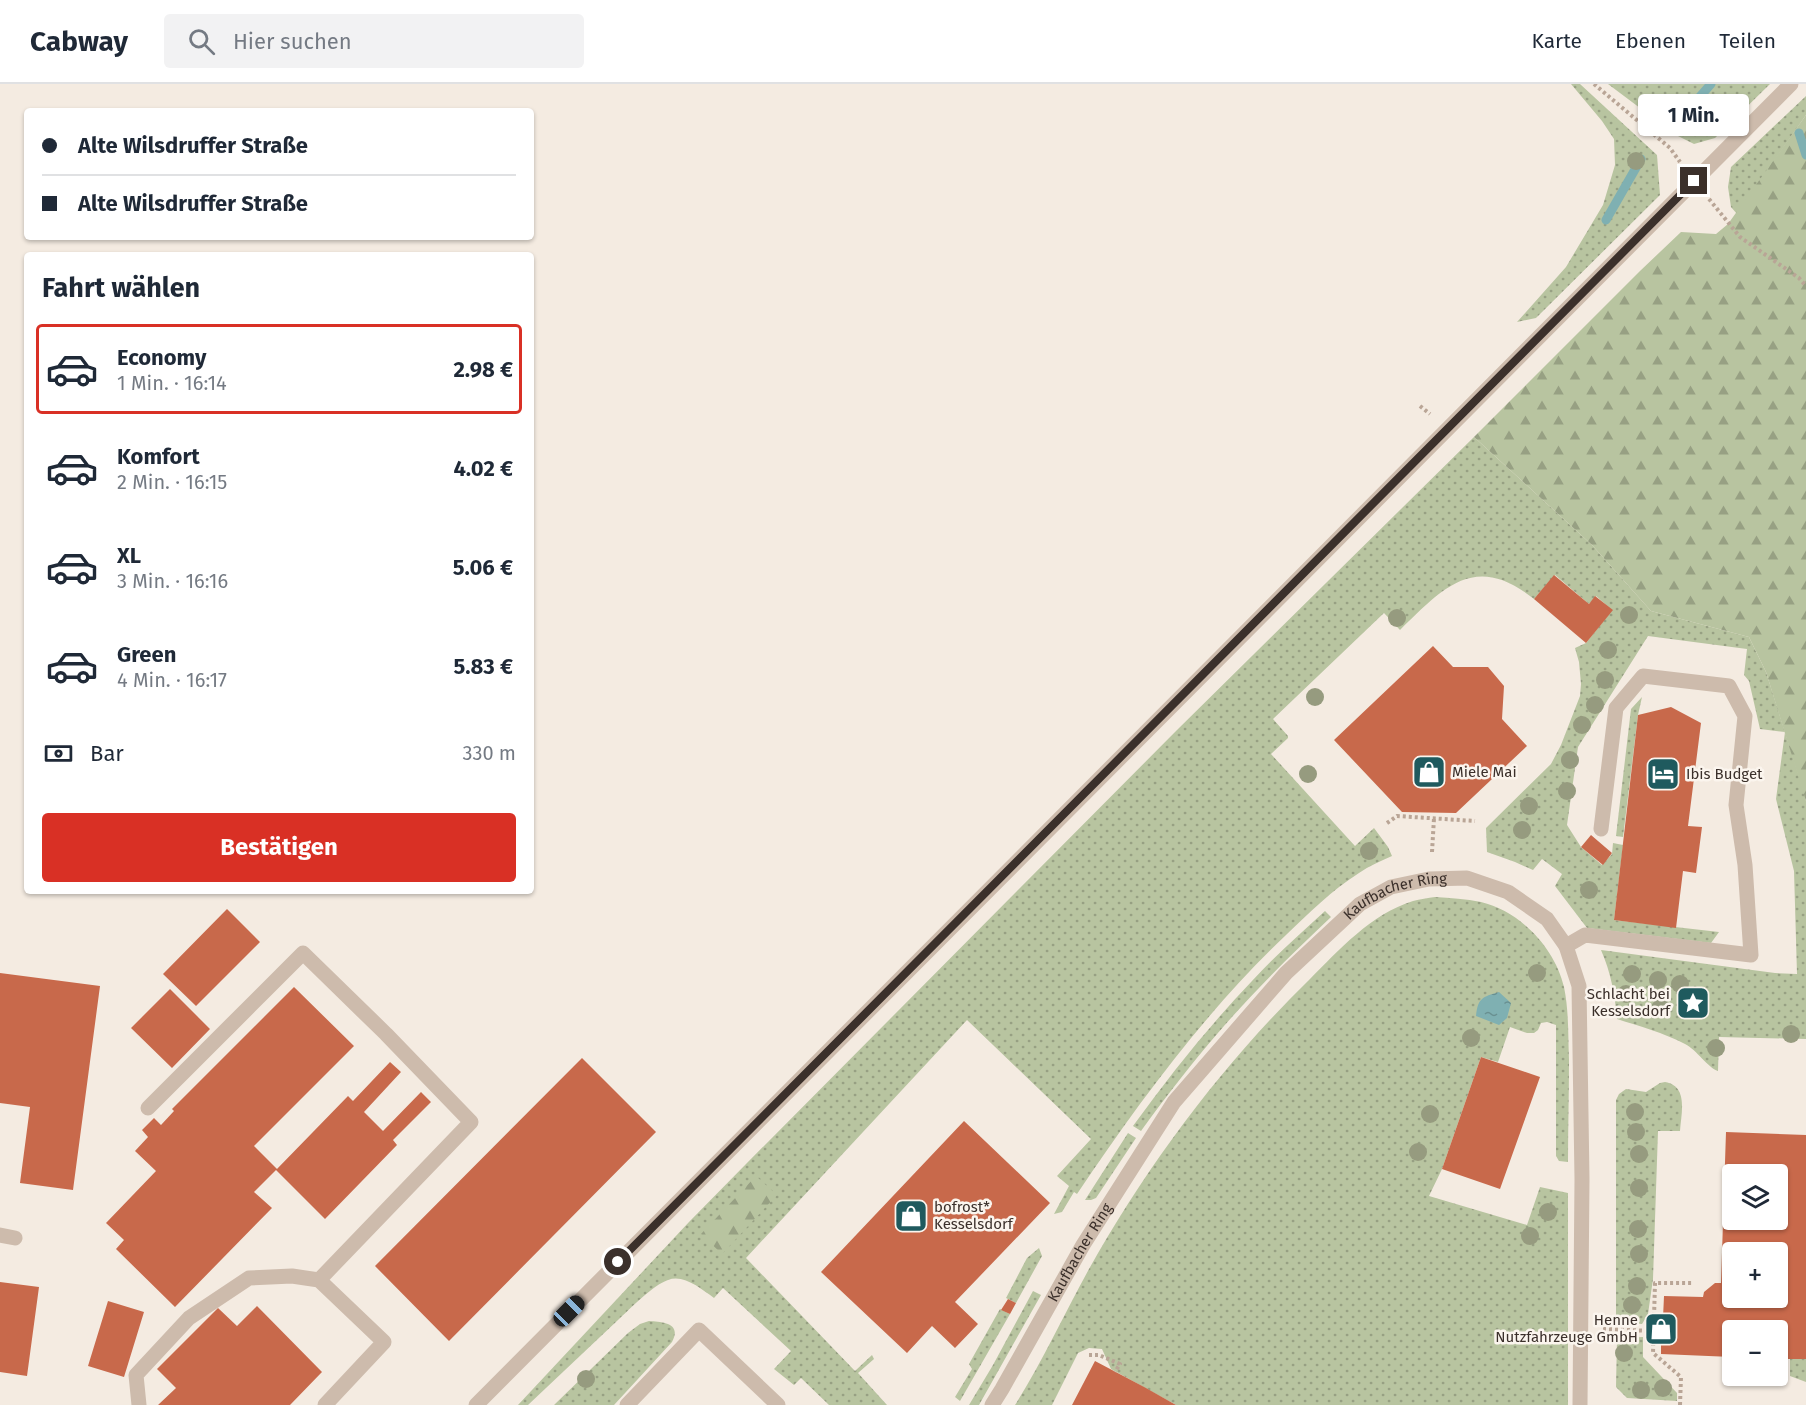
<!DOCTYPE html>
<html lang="de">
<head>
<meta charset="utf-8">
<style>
	body { margin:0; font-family:"Fira Sans",sans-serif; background:#f2f2f3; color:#1f2937; height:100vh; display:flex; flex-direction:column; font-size:22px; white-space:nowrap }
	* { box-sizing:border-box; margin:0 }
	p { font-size:20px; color:#747a83 }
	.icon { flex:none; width:33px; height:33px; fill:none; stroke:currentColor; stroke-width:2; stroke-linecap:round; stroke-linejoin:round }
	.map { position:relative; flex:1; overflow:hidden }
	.side { position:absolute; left:24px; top:168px; width:510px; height:642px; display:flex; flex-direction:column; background:#fff; border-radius:6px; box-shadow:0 2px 4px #0004 }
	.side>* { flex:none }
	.banner { position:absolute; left:24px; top:24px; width:510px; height:132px; border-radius:6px; box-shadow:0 2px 4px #0004; display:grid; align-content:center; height:132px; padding:0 18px; background:#fff }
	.tools { position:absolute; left:1722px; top:1080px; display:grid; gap:12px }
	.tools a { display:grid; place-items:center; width:66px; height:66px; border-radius:6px; background:#fff; box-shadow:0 2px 4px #0004; font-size:30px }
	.end { position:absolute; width:27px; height:27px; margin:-14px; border:8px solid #3b302b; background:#fff; box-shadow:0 0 0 3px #fff }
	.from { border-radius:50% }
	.bubble { position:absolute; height:42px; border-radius:6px; background:#fff; box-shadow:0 2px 4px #0004; font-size:20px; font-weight:700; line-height:42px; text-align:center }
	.car { position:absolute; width:18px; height:36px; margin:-18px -9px; border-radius:8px; box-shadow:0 0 4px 2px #0007; background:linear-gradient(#222 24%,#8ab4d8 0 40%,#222 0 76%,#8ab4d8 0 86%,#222 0) }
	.banner b { display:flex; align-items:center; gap:21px; height:57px; font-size:22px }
	.banner b+b { border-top:2px solid #e0e1e3 }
	.banner i { width:15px; height:15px; background:#1f2937 }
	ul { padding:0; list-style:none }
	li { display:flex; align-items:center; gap:18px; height:90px; margin:0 12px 9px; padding:0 6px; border:3px solid transparent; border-radius:6px }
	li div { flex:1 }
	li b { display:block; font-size:22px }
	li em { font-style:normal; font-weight:700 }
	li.active { border-color:#d93025 }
	li>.icon { width:54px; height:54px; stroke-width:1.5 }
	h2 { padding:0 18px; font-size:27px; line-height:72px }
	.pay { display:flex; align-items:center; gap:15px; height:66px; padding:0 18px; font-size:22px }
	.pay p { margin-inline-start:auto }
	.cta { display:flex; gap:12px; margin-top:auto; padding:12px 18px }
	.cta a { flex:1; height:69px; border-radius:6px; background:#d93025; color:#fff; font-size:24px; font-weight:700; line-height:69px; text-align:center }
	header { display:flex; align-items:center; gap:36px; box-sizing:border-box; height:84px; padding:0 30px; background:#fff; border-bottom:2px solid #e0e1e3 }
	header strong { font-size:28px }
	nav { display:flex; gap:33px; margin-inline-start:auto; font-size:21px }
	.search { width:420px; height:54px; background:#f2f2f3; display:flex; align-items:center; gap:15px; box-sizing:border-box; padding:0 21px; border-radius:6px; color:#747a83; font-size:22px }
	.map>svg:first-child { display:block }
	.green { fill:url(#green-dots) }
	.forest { fill:url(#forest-firs) }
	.water { fill:url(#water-ripples) }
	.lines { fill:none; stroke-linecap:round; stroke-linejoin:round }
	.stream { stroke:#7fb0b2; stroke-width:9 }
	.building { fill:#c8694b; fill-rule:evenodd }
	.path { stroke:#b9a596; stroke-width:4; stroke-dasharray:3 3; stroke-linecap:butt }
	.service { stroke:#cdbbac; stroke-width:15 }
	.minor { stroke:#cdbbac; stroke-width:15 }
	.tertiary { stroke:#cdbbac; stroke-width:15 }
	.tree { fill:#969b7f }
	.route { stroke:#3b302b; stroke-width:8 }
	.labels { text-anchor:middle; stroke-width:5; stroke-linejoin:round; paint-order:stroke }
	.poi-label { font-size:15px; fill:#3b302b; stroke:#fbf5ee; text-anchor:start }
	.street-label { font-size:15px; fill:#3b302b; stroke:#fbf5ee }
</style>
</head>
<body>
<header>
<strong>Cabway</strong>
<div class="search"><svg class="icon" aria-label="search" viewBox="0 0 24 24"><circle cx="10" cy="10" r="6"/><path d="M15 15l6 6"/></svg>Hier suchen</div>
<nav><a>Karte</a><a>Ebenen</a><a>Teilen</a></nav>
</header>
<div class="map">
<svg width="1806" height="1321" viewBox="0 0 1806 1321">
	<defs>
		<pattern id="green-dots" width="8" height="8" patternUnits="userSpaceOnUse" patternTransform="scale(1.5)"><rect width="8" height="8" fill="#b8c4a0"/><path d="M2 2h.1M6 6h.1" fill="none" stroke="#97a083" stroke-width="1.8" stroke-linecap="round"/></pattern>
		<pattern id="forest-firs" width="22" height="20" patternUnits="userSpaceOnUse" patternTransform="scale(1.5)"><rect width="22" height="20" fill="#b8c4a0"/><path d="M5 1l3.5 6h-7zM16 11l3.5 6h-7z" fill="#97a083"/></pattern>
		<pattern id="water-ripples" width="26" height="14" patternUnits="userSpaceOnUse" patternTransform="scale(1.5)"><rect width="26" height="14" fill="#7fb0b2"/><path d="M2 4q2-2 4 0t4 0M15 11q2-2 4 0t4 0" fill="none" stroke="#699091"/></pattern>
	</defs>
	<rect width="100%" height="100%" fill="#f4ebe1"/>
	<path class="green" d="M1571,0H1580L1657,71L1660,111L1536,234L1517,238L1566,183L1603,121L1615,81L1614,55L1602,37Z
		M1608,0H1770L1715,54L1694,60L1676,51Z
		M1806,12V31L1737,130L1731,123L1728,103L1731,83Z
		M1474,353L1592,461L1651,527L1749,553L1766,588L1804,708L1806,717V955L1719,953L1718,987C1708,984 1697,966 1685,960C1664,949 1639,942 1617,935C1615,911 1611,889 1601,866L1775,889L1797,890L1794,787L1776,715L1785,648L1760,645L1749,597L1744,591L1747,565L1648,552L1578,663L1567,741L1581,763L1602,781L1612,770L1613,759L1623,761L1614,836L1719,848L1711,859L1587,844L1555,802L1562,790L1542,775L1533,786L1515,778L1487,768L1486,744L1551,680L1561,661L1580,612L1581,600L1579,578L1575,564L1586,559L1612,526L1596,512L1589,520L1555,491L1534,515C1475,468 1444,503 1400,546L1384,529L1273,635L1288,652V654L1271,670L1355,762L1374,744L1388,763L1392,772C1381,777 1369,782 1359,789C1332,806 1309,829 1286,851C1205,928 1139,1018 1077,1110L1074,1108L1062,1128L1054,1130L1069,1102L1057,1092L1091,1055L967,936L746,1174L855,1287L872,1271L874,1275L858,1289L887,1321H829L801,1294L794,1301L774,1285L791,1267L723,1204L714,1214C701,1205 684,1190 668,1196C653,1201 630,1225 618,1236C588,1264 558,1293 528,1321H518L689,1138L746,1080L1177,646Z
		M1642,613L1638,631L1623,753L1616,752L1631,625Z
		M1435,813C1450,814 1466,815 1481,818C1520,827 1555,864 1564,903C1569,927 1568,952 1569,976C1569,1010 1568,1044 1568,1078L1559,1077L1556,1072V941L1547,938L1541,939L1538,946L1534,949H1527L1510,943L1498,978L1481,973L1442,1085L1429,1112L1527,1141L1540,1103L1568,1109V1321H1176L1111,1285L1102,1265L1089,1264L1078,1269L1052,1321H1015C1043,1277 1064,1230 1089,1185C1148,1080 1222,981 1309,896C1339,866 1371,830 1413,817C1420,815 1428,814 1435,813Z
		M1325,827L1331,833C1294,868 1258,903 1224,942C1195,975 1167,1011 1141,1047L1133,1042C1170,991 1209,942 1252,897C1275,872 1300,850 1325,827Z
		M1665,998C1689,1002 1681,1030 1680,1047H1658L1653,1195L1648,1230L1642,1240L1616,1238V1016L1619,1010L1626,1005L1646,1008L1660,999Z
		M1128,1049L1136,1054L1096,1114L1091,1116H1085Z
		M1039,1164L1042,1172L1016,1219L1006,1214L1027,1174Z
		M1033,1207L1041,1211L979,1321H969L993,1281Z
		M1000,1225L1010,1230L960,1317L955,1313L972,1285L969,1280Z
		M649,1237C663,1238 682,1239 672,1258L614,1321H554L628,1249L640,1240Z
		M1643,1253V1273L1677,1309V1317L1627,1314L1616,1303L1617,1254Z
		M1790,1275H1806V1298L1790,1292Z"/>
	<path class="forest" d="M1806,31V717L1766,588L1749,553L1651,527L1592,461L1474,353L1640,187L1681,148L1716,150L1728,140Z
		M756,1092L777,1111L722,1170L701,1150Z"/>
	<path class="water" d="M1499,908L1511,919L1507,934L1499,941L1476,932C1478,914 1482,913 1499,908Z"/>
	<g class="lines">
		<path class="stream" d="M1681,34L1711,0
			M1799,49L1806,71
			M1606,136L1641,75"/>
	</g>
	<path class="building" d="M1554,491L1589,520L1595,512L1613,526L1586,559L1534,515Z
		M1433,562L1453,583H1488L1504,602L1502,635L1527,662L1456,729L1402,728L1334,656Z
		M1671,623L1701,639L1688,742L1702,743L1696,789L1683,787L1676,844L1614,836L1638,631Z
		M1591,751L1612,769L1603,781L1581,763Z
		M227,825L260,858L196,922L163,890Z
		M0,889L100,902L73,1106L20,1099L30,1023L0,1019Z
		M294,903L354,962L254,1062L277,1085L254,1108L272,1124L175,1223L116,1165L124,1156L106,1139L156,1087L135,1067L148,1053L142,1046L154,1034L161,1041L174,1027L172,1025Z
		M170,905L210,945L172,984L131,944Z
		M1481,973L1540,993L1500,1105L1442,1085Z
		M582,974L656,1048L449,1257L375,1182Z
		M390,978L401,988L364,1028L383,1047L421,1008L431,1018L393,1056L397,1061L325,1135L276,1086L348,1012L353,1017Z
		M964,1037L1050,1119L955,1218L978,1240L955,1264L932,1242L907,1269L821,1188Z
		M1726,1048L1806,1051V1275H1778V1246H1732V1273L1661,1270V1259L1656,1255V1240L1663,1234L1664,1212L1703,1213L1704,1208L1715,1199H1721ZM1732,1090H1778V1136H1732ZM1732,1168H1778V1214H1732Z
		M0,1198L39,1203L27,1292L0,1288Z
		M1008,1215L1016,1219L1010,1230L1001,1226Z
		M108,1217L144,1228L124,1293L88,1282Z
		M257,1222L322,1288L290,1321H158L176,1304L157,1285L218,1224L237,1242Z
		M1095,1277L1146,1304L1176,1321H1072Z"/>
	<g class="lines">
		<path class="path" d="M1594,0L1670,64L1680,78
			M1709,115L1740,153L1799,194L1806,202
			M1420,322L1430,330
			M1387,739L1397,732L1475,737
			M1432,768L1434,734
			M1603,1245L1655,1247
			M1089,1271H1099L1120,1280L1115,1288
			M1680,1321L1681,1293L1653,1269L1655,1199H1693"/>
		<path class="service" d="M1566,862L1585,851L1751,871L1745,781L1736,721L1745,632L1729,602L1643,592L1616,624L1601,745
			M148,1024L303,869L386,950L471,1038L319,1196
			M0,1151L15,1154
			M139,1321L136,1291L189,1234L249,1194L292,1192L319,1196L384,1258L325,1321
			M627,1321L699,1246L778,1321"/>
		<path class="minor" id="s1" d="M992,1321L1002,1305L1083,1161L1174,1018L1286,889L1360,820L1391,803L1429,795L1467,794L1508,808L1547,835L1566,862L1579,902L1582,1095L1580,1321"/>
		<path class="tertiary" d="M476,1321L1791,0"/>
	</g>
	<g class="tree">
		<circle cx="1636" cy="77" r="9"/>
		<circle cx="1629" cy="531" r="9"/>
		<circle cx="1397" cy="534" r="9"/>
		<circle cx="1608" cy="566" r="9"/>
		<circle cx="1605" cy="596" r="9"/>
		<circle cx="1315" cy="613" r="9"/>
		<circle cx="1595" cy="621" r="9"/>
		<circle cx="1582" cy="641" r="9"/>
		<circle cx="1570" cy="676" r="9"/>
		<circle cx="1308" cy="690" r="9"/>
		<circle cx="1567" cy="707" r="9"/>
		<circle cx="1529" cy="722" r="9"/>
		<circle cx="1522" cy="746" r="9"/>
		<circle cx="1369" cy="767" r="9"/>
		<circle cx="1589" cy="806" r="9"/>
		<circle cx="1537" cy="889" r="9"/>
		<circle cx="1632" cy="890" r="9"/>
		<circle cx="1658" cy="896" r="9"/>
		<circle cx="1680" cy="900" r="9"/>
		<circle cx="1626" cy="910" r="9"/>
		<circle cx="1661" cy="923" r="9"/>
		<circle cx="1791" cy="950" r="9"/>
		<circle cx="1471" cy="954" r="9"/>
		<circle cx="1716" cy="964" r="9"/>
		<circle cx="1635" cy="1028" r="9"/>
		<circle cx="1430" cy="1030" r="9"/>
		<circle cx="1636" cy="1048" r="9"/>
		<circle cx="1418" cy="1068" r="9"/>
		<circle cx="1639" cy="1070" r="9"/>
		<circle cx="1639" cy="1104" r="9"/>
		<circle cx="1548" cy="1128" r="9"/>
		<circle cx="1638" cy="1145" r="9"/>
		<circle cx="1530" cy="1152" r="9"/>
		<circle cx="1639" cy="1170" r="9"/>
		<circle cx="1637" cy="1202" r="9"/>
		<circle cx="1632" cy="1221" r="9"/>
		<circle cx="1624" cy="1269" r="9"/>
		<circle cx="586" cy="1295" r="9"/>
		<circle cx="1663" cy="1304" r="9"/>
		<circle cx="1641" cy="1306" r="9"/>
	</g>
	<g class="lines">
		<path class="route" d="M618,1178L1694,97"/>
	</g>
	<defs>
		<g id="shop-square" transform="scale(1.725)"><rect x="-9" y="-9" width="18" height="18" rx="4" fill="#1f5a5e" stroke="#fbf5ee"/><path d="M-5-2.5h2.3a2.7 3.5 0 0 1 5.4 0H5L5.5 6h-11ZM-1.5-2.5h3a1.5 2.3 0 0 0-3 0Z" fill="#fff"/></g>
		<g id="hotel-square" transform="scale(1.725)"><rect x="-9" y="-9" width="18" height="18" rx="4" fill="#1f5a5e" stroke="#fbf5ee"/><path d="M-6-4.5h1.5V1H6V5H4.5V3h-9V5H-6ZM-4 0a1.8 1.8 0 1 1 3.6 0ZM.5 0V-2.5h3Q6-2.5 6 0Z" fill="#fff"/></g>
		<g id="sight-square" transform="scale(1.725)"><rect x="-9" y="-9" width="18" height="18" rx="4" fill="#1f5a5e" stroke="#fbf5ee"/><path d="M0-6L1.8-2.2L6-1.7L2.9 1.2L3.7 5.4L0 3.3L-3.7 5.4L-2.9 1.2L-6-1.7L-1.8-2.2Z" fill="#fff"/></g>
	</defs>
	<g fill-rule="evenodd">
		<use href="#shop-square" x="1429" y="688"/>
		<use href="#hotel-square" x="1663" y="690"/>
		<use href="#sight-square" x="1693" y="919"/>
		<use href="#shop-square" x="911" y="1132"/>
		<use href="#shop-square" x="1661" y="1245"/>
	</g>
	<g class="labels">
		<g class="poi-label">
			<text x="1452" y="693">Miele Mai</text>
			<text x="1686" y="695">Ibis Budget</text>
			<text x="1670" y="915" text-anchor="end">Schlacht bei<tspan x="1670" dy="17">Kesselsdorf</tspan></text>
			<text x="934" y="1128">bofrost*<tspan x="934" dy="17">Kesselsdorf</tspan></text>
			<text x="1638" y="1241" text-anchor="end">Henne<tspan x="1638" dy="17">Nutzfahrzeuge GmbH</tspan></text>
		</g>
		<g class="street-label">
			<text dy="5" stroke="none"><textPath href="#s1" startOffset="662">Kaufbacher Ring</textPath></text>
			<text dy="5" stroke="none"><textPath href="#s1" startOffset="176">Kaufbacher Ring</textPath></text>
		</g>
	</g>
</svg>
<div class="tools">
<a><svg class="icon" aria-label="layers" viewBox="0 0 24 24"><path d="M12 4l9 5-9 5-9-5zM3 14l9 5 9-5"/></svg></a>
<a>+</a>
<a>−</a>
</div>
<i class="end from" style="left:618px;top:1178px"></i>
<i class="end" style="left:1694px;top:97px"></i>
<div class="bubble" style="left:1638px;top:10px;width:111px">1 Min.</div>
<i class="car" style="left:569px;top:1227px;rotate:45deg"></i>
<div class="banner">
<b><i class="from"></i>Alte Wilsdruffer Straße</b>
<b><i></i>Alte Wilsdruffer Straße</b>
</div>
<section class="side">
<h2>Fahrt wählen</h2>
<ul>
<li class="active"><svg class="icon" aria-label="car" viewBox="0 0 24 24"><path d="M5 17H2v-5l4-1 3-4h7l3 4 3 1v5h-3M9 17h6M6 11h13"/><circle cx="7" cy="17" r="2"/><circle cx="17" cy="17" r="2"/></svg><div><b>Economy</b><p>1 Min. · 16:14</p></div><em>2.98 €</em></li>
<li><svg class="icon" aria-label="car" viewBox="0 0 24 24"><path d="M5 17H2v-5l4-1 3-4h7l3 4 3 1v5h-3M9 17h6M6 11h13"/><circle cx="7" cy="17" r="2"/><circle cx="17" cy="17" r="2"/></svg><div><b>Komfort</b><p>2 Min. · 16:15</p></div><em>4.02 €</em></li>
<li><svg class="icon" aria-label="car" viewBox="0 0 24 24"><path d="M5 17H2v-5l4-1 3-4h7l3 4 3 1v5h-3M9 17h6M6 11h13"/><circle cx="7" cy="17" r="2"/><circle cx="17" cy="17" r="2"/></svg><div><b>XL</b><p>3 Min. · 16:16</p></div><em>5.06 €</em></li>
<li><svg class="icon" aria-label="car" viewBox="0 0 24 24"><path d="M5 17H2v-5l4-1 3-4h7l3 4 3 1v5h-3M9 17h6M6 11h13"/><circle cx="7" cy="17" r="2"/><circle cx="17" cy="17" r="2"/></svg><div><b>Green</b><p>4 Min. · 16:17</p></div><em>5.83 €</em></li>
</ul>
<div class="pay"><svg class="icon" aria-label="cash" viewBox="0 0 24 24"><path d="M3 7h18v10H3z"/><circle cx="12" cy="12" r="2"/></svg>Bar<p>330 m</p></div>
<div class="cta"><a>Bestätigen</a></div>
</section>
</div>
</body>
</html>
